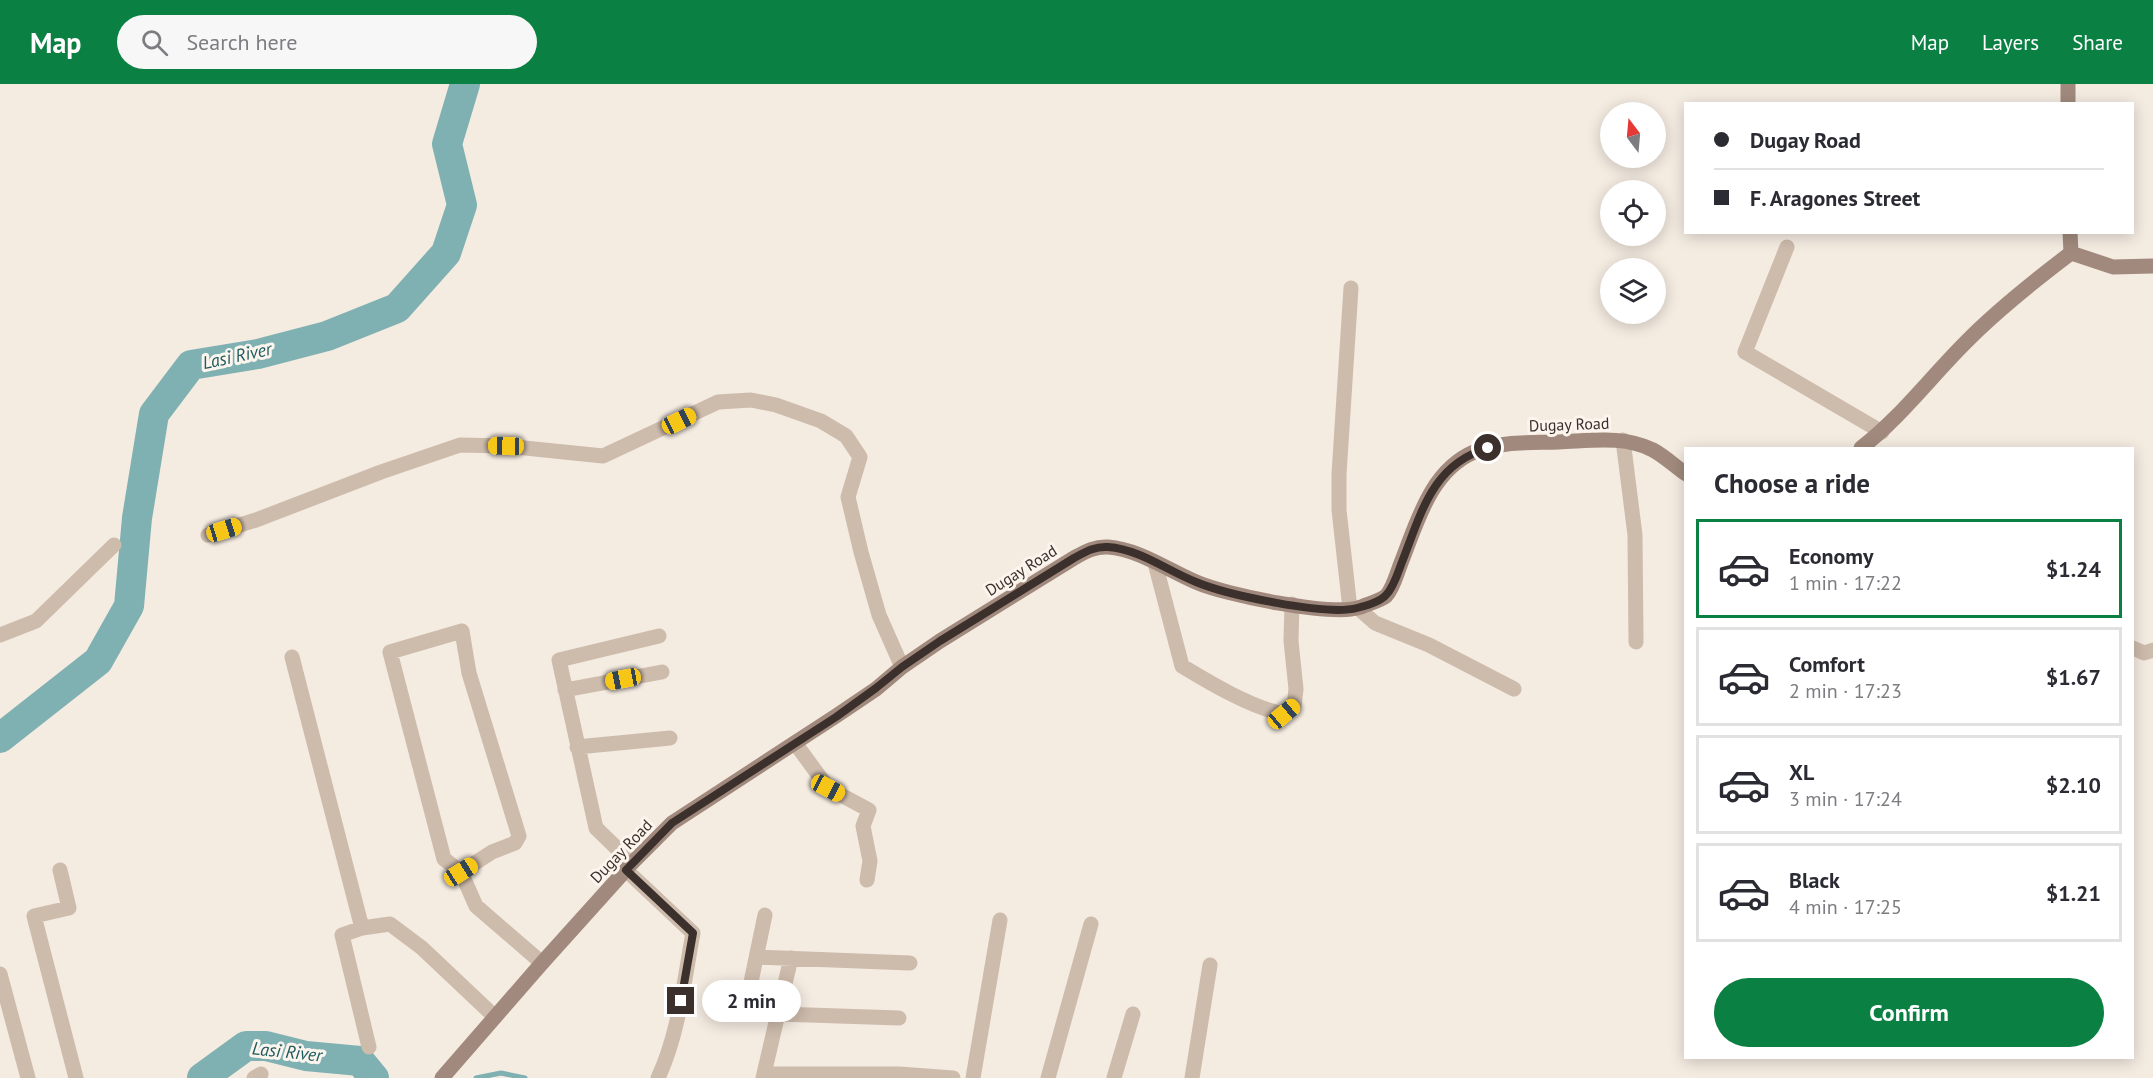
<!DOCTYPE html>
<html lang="en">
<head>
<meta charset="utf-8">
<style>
	body { margin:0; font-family:"PT Sans",sans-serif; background:#f7f7f7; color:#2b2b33; height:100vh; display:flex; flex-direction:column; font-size:22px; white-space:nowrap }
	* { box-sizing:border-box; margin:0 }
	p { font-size:20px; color:#7c7c81 }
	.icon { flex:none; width:33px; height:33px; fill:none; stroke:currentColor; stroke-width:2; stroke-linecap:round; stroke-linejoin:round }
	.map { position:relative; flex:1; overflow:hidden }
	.drawer { position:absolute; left:1684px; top:363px; width:450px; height:612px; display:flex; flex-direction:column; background:#fff; border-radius:0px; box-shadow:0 3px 15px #0003 }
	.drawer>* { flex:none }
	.guide { position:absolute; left:1684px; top:18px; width:450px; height:132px; border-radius:0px; box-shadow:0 3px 15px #0003; display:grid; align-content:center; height:132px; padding:0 30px; background:#fff }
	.needle { width:39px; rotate:344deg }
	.buttons { position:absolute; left:1600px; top:18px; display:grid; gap:12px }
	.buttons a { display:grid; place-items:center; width:66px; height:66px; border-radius:50%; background:#fff; box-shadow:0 3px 15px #0003; font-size:30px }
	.end { position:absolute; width:27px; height:27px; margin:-14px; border:8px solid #3b302b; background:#fff; box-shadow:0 0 0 3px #fff }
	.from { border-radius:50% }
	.bubble { position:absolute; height:42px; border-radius:21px; background:#fff; box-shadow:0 3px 15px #0003; font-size:20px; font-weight:600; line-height:42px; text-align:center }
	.car { position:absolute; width:18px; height:36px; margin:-18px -9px; border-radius:8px; box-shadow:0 0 4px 2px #0007; background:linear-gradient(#f5c518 24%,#345 0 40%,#f5c518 0 76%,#345 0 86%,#f5c518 0) }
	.guide b { display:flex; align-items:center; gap:21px; height:57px; font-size:22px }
	.guide b+b { border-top:2px solid #e1e1e2 }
	.guide i { width:15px; height:15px; background:#2b2b33 }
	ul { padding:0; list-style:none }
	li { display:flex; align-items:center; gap:18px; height:99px; margin:0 12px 9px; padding:0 18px; border:3px solid #e1e1e2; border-radius:0px }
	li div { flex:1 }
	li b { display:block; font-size:22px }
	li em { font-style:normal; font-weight:600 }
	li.selected { border-color:#0b8043 }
	li>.icon { width:54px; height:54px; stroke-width:1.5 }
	h2 { padding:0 30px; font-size:27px; line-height:72px }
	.button { display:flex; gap:12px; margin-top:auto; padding:12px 30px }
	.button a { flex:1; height:69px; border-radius:36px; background:#0b8043; color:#fff; font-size:24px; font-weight:600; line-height:69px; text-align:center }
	header { display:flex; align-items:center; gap:36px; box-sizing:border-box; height:84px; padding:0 30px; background:#0b8043; color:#fff }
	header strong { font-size:28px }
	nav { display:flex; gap:33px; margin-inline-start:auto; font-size:21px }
	.search { width:420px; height:54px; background:#f7f7f7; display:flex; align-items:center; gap:15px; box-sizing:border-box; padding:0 21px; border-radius:33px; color:#7c7c81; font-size:22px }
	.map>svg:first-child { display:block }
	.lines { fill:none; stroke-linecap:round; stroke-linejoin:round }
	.stream { stroke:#7fb0b2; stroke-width:5 }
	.river { stroke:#7fb0b2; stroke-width:30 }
	.street { stroke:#cdbbac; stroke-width:15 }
	.secondary { stroke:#a18a7d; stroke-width:15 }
	.route { stroke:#3b302b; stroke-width:8 }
	.labels { text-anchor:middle; stroke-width:6; stroke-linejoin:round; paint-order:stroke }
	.street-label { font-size:16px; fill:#3b302b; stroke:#fbf5ee }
	.water-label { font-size:18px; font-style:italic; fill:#1f5a5e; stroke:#fbf5ee }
</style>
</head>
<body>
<header>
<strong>Map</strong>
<div class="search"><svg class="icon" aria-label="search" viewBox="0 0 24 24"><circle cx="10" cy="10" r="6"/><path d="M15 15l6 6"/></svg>Search here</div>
<nav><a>Map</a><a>Layers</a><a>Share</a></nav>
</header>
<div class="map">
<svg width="2153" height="994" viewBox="0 0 2153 994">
	<rect width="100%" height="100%" fill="#f4ebe1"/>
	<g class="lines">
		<path class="stream" d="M476,994L501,989L525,994"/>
		<path class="river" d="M0,654L98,577L129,522L137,434L154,330L191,281L258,270L327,252L397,224L446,169L462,121L447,60L465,0
			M202,994L246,962H266L306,972L360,977L374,994"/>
		<path class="street" d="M1787,163L1745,268L1882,348
			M1623,356L1635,451L1636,558
			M208,451L256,436L381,388L460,361L506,362L603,372L718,318L751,316L776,321L821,337L846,352L860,373L848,413L861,468L879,531L902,583
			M1155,479L1182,582C1210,599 1252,624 1284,630L1294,622L1296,605L1291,557L1292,520
			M1358,524L1375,539L1429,561L1514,605
			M1350,525L1339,426V390L1351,204
			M0,551L36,537L114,461
			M2133,564L2144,569L2153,566
			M292,573L362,844
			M565,606L662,588
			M795,659L828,704L869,726L863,742L870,777L867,796
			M577,663L670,654
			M632,779L596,744L559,576L659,552
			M60,786L69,824L34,832L76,994
			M626,786L693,849C684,897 679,949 658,994
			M461,788L492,768L515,759L519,752L469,589L462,547L390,568L444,775L461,788L476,822L542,879
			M757,873L910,879
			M0,890L28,994
			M751,898L765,831
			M779,930L899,934
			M369,963L342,851L362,844L390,840L422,864L495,933
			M764,990H899L953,994
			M254,994L261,990
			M763,994L791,874
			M973,994L1000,836
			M1048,994L1091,840
			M1114,994L1133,930
			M1192,994L1210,881"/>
		<path class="secondary" d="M2068,0V20
			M2070,148L2071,169
			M2071,169L2113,183L2153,182
			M1861,364C1900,334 1930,294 1965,259C1997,226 2034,197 2071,169
			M442,994L542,879L632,779L672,739L836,632L876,605L902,583L940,557L1074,474C1085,468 1095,462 1108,463C1138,465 1168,486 1196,498C1225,511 1333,533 1361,523C1367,520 1380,517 1386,512C1393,505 1397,489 1401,479C1417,439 1430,387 1474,368C1500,357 1531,359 1559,358C1590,357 1624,351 1653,366C1664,372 1675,382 1686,390"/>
	</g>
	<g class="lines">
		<path class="route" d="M681,917L693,849L626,786L672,739L836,633L876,604L902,583L940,557L1074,474C1085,468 1095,462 1108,463C1139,465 1168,487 1196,498C1227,511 1326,532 1357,524C1365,522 1381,517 1386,511C1394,503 1398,488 1402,478C1421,430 1432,380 1488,364"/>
	</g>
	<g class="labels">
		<g class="street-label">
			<text transform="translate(1569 340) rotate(-2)" y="6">Dugay Road</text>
			<text transform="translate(1021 486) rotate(-32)" y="6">Dugay Road</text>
			<text transform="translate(621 767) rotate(-46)" y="6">Dugay Road</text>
		</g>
		<g class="water-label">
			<text transform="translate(237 272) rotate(-12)" y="6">Lasi River</text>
			<text transform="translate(287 968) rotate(6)" y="6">Lasi River</text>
		</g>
	</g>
</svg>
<div class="buttons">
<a><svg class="needle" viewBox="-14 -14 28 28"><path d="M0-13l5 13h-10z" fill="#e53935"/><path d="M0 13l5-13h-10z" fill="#7c7c81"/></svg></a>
<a><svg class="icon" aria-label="locate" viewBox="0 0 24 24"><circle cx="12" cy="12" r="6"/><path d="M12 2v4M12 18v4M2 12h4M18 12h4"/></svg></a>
<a><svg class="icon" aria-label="layers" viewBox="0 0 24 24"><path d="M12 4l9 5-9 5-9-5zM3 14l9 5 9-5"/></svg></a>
</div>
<i class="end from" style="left:1488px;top:364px"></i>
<i class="end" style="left:681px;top:917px"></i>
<div class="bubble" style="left:702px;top:896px;width:99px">2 min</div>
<i class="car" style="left:679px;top:337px;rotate:64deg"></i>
<i class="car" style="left:506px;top:362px;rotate:271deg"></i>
<i class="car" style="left:224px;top:446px;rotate:73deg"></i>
<i class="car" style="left:623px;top:595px;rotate:259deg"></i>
<i class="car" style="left:1284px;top:630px;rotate:50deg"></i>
<i class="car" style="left:828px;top:704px;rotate:118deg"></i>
<i class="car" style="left:461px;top:788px;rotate:58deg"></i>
<div class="guide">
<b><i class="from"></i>Dugay Road</b>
<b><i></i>F. Aragones Street</b>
</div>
<section class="drawer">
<h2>Choose a ride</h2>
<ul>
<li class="selected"><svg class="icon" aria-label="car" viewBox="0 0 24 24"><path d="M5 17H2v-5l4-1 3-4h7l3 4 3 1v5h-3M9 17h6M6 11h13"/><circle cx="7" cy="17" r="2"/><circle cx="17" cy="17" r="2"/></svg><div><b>Economy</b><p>1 min · 17:22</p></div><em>$1.24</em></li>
<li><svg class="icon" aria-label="car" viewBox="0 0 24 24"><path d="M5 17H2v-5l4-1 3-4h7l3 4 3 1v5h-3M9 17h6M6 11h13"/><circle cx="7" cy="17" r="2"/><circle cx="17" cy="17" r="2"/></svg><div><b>Comfort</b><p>2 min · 17:23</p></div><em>$1.67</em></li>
<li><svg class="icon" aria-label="car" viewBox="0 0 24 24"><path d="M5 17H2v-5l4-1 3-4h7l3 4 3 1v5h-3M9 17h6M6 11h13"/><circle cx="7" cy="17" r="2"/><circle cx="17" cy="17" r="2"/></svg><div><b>XL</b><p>3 min · 17:24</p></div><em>$2.10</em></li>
<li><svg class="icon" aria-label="car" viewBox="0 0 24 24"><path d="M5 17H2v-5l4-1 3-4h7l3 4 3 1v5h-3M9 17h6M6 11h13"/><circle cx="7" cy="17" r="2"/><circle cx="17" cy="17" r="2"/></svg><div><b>Black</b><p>4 min · 17:25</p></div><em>$1.21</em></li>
</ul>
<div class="button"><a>Confirm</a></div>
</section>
</div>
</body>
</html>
